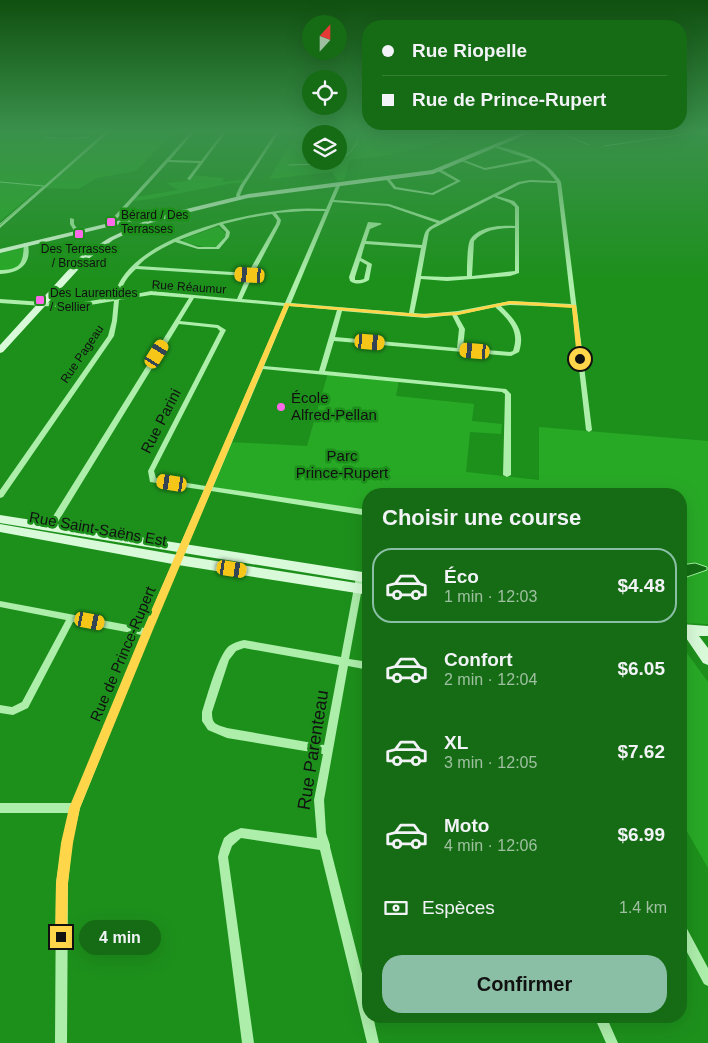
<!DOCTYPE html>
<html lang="fr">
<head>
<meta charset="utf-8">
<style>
	body { margin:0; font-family:Arial,sans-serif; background:#237422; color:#f1f3f6; height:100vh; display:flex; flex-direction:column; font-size:19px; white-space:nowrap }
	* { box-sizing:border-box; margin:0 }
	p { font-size:16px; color:#9ec0a0 }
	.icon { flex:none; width:28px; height:28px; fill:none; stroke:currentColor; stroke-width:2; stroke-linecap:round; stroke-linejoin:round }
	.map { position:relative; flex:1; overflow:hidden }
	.drawer { position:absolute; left:362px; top:488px; width:325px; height:535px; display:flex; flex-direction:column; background:#166c15; border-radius:20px; box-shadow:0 5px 20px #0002 }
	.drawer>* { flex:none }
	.banner { position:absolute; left:362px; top:20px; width:325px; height:110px; border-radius:20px; box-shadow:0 5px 20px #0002; display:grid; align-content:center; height:110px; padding:0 20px; background:#166c15 }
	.needle { width:32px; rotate:21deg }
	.tools { position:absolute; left:302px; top:15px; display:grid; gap:10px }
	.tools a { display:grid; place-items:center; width:45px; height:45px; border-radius:50%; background:#166c15; box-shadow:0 5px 20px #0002; font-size:25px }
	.end { position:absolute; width:22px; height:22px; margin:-11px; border:6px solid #ffd54a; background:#111; box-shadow:0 0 0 2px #111 }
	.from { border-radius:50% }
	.bubble { position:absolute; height:35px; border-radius:18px; background:#166c15; box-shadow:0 5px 20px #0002; font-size:16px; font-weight:600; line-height:35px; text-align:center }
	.car { position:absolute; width:15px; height:30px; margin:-15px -8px; border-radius:6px; box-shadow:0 0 4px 1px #0007; background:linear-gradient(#f5c518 24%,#345 0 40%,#f5c518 0 76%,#345 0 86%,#f5c518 0) }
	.banner b { display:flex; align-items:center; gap:18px; height:48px; font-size:19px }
	.banner b+b { border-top:1px solid #357f34 }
	.banner i { width:12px; height:12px; background:#f1f3f6 }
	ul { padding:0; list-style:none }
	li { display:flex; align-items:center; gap:15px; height:75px; margin:0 10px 8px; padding:0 10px; border:2px solid transparent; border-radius:20px }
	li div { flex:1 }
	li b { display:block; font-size:19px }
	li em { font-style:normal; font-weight:600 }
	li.selected { border-color:#8abfa5 }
	li>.icon { width:45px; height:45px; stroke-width:1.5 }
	h2 { padding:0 20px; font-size:22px; line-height:60px }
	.pay { display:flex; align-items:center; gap:12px; height:55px; padding:0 20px; font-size:19px }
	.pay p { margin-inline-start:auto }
	.primary-button { display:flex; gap:10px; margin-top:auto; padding:10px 20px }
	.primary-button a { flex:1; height:58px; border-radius:20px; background:#8abfa5; color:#111; font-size:20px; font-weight:600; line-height:58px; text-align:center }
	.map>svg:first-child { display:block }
	.green { fill:#28a926; fill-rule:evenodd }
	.water { fill:#136e13; stroke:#a1f09e }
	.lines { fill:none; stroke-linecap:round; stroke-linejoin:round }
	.stream { stroke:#a1f09e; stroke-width:1 }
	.street { fill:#adeeab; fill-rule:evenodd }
	.secondary { fill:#d8fad8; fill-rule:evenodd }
	.route { fill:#ffd54a }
	.poi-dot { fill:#fe69e9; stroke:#1d901c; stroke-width:2 }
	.labels { text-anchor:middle; stroke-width:5; stroke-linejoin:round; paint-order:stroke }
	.far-poi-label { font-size:12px; fill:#111; stroke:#1d901c; text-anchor:start }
	.far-street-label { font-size:12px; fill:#111; stroke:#1d901c }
	.poi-label { font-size:15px; fill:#111; stroke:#1d901c; text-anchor:start }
	.street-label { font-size:15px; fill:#111; stroke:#1d901c }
	.park-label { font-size:15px; fill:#111; stroke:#1d901c }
	.near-street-label { font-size:18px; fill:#111; stroke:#1d901c }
</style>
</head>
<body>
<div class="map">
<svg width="708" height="1043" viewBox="0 0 708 1043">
	<rect width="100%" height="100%" fill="#1d901c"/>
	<path class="green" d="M0,132H52L46,135C57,144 81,140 91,132H174L136,171L97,178L78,189L40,188L0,221Z
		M297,132H450L456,137C421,148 387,157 350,160L344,180L338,181L332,172L269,179ZM311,134H339V161H311Z
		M193,175L224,178L222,182L246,179L243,183H233L151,199L133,201L136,197L178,190L166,183L187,181Z
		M216,227H219L226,234L218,246L209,248L183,242L184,239Z
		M26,244C32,265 17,269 0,272V251Z
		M328,373L399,380L396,396L474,404L472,421L502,424L501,434L470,432L466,472L539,480V427L708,441V624L681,623V579L707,570V567L695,563L681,565V494H369V513L209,489L229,442L307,446Z
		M681,645L708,682V868L681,821V760L685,758L681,753Z"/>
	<path class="water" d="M52,132H91V133L88,137L63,139L46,137V135Z
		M695,563L707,567V570L681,579V565Z"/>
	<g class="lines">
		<path class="stream" d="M564,132L565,135L589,145
			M698,133L708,134
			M604,146L694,133
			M339,159C352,155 357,144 361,132
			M289,165L324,164L331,161
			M0,182L44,186L0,224"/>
		<path class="street" d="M105,132H109L0,228V225Z
			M191,132H194L170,160L201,161L223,132H226L190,180L187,179L199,163L168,162L114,222L115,226H111L110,221Z
			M276,132H279L244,186L240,195L241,197L237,198L236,195L240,186Z
			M497,146C523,153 546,158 561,182L592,430L589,432L586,430L572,307L510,305L501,306C515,320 526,331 519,352L511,356L334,341L325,371L506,389L511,394V475L507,477L503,475L505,394L502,392L263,369L213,487L369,510V516L211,491L151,632L80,808L72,843L68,883L67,1043H55L56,883L62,843L69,813H0V803H72L142,635L73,622L28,708L13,715L0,713V705L12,707L22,702L66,620L0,607V601L144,628L204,490L150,482L148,471L220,331L217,328L179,324L53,530H47L46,528L47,526L189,298L151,295L119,300L117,321L114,336L3,497L0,498V490L108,336L112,321L114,301L72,308L0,303V299L72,304L114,297C125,242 228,217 277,211C293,208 310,208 326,209L336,186L335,184L337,183L340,186L334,200L389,204L440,221L518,182L530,180L556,181L546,169L534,161L485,170L461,161L464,160L485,168L530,159L496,148ZM530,182L557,183L571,304L510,301L458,311L426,314L414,313L421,279L447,281L510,276L519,273V207L514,201L497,196L520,184ZM494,197L510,203L515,207V226C501,225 478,226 470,240C467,246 467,268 467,276L447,277L421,276L429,232L432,229ZM333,202L388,206L437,223C424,229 425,232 422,245L366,241L370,229L382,224L380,223L368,222L349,277L350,281C356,285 363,284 369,280L372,264L361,258L365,244L421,248L409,313L291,303ZM305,211H325L285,303L242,299L253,275L280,224L281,220L276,213ZM272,214L277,220L276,224L248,273L138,266C148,255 163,248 175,242L198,249H219L229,237L230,232L223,224L248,218ZM219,225L226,232L225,237L216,247H198L179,240ZM515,228V271L472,276L474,241C485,229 500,228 515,228ZM360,261L367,265L364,279L360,280H355V277ZM136,269L247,276L237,299L151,291L120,297C122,284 127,277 136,269ZM194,298L284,306L206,486L156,478L154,471L226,330L218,325L180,321ZM289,306L337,310L319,371L264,366ZM495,307C509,320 520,331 513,351L510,352L463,348L465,329L457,315ZM342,311L426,318L452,315L459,329L457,348L335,337Z
			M438,169H440L461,181L433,195L394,189L385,178L388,177L396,187L432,193L456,181L438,171Z
			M70,218L74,219V224L80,233V234H76L70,224Z
			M24,243L28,244C32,265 19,273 0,274V270C22,270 23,262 24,243Z
			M360,574L363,575L364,577L349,659L369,662V670L348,666L324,800L326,833L330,845V847L369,1001V1016H373L379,1043H367L320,850L241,838L232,846L228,857L254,1043H242L218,857L220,849L224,838L230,833L241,828L317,838L314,800L323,754L227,738L208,730L202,721V712C207,697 218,655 229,646C233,643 239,641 244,640L341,657L356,577L357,575ZM244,648L339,665L324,745L227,728C216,724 212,725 212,712L229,660L236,651Z
			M681,923L685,925L708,968V986L704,984L681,941Z
			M594,1016H606L618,1043H606Z"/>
		<path class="secondary" d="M524,132H532L433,174L248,198L178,215L147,224L113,240L87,260L3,352L0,353V345L81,256L109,238L143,222L174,212L248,194L432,170Z
			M147,214L150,216L149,217L0,253V249Z
			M0,515L369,573V583L0,523Z
			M0,524L178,555L369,585V595L178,565L0,532Z
			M681,624L708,626V636H699L708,648V665L703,663L684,635L681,634Z"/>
	</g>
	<linearGradient id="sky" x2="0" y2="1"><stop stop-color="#104f0f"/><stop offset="0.47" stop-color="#3a914b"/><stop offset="1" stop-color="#3a914b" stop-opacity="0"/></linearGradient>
	<rect width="708" height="278" fill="url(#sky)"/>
	<path class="route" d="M510,301L576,305L583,360L577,359L572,308L510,304L458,315L420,317L289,306L152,632L80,808L73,843L68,883L67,937L65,942L61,944L57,942L55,937L56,883L61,843L69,808L142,632L285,303L420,314L458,312Z"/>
	<g class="poi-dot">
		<rect x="106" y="217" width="10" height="10" rx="2.5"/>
		<rect x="74" y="229" width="10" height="10" rx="2.5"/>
		<rect x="35" y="295" width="10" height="10" rx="2.5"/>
		<circle cx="281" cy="407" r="5"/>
	</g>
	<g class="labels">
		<g class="far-poi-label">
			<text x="121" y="219">Bérard / Des<tspan x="121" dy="14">Terrasses</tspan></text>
			<text x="79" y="253" text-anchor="middle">Des Terrasses<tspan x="79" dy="14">/ Brossard</tspan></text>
			<text x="50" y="297">Des Laurentides<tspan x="50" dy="14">/ Sellier</tspan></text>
		</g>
		<g class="far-street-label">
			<text transform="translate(189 287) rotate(4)" y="4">Rue Réaumur</text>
			<text transform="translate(82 354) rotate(-56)" y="4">Rue Pageau</text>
		</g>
		<g class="poi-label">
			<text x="291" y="403">École<tspan x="291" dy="17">Alfred-Pellan</tspan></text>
		</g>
		<g class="street-label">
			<text transform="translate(161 421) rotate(-63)" y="5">Rue Parini</text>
			<text transform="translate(98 529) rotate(10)" y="5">Rue Saint-Saëns Est</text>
			<text transform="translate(123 654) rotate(-67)" y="5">Rue de Prince-Rupert</text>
		</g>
		<g class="park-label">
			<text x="342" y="461">Parc<tspan x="342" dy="17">Prince-Rupert</tspan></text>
		</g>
		<g class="near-street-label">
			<text transform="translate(313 750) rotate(-81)" y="6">Rue Parenteau</text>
		</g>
	</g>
</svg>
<div class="tools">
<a><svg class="needle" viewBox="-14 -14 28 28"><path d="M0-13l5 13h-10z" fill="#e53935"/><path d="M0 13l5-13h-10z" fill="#9ec0a0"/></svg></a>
<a><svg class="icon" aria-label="locate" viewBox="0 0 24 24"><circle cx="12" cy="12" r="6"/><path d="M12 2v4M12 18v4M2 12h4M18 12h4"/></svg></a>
<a><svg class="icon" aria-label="layers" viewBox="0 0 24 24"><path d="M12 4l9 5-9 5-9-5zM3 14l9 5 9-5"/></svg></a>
</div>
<i class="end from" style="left:580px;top:359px"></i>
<i class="end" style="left:61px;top:937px"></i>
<div class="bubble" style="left:79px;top:920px;width:82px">4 min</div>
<i class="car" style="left:250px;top:275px;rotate:274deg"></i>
<i class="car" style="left:370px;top:342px;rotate:95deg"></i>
<i class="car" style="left:475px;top:351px;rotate:275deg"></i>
<i class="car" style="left:157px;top:354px;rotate:32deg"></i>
<i class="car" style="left:172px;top:483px;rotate:279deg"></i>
<i class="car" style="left:232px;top:569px;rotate:99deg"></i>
<i class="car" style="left:90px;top:621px;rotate:101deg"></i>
<div class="banner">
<b><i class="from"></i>Rue Riopelle</b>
<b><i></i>Rue de Prince-Rupert</b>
</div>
<section class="drawer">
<h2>Choisir une course</h2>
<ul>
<li class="selected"><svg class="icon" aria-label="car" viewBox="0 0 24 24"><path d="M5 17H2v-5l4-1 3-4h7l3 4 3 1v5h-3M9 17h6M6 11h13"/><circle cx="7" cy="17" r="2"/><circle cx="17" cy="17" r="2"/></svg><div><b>Éco</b><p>1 min · 12:03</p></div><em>$4.48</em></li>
<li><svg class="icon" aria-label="car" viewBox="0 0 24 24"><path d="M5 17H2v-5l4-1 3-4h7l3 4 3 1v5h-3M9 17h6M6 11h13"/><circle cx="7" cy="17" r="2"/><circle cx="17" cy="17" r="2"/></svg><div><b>Confort</b><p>2 min · 12:04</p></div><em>$6.05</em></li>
<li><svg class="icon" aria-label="car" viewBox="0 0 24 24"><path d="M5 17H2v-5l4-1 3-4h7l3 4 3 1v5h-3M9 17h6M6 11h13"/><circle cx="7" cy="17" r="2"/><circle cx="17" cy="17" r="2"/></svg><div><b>XL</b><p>3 min · 12:05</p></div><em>$7.62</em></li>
<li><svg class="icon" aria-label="car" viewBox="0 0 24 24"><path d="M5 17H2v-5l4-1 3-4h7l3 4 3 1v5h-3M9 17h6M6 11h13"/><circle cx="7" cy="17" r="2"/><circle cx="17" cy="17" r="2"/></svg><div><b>Moto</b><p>4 min · 12:06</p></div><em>$6.99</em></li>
</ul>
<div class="pay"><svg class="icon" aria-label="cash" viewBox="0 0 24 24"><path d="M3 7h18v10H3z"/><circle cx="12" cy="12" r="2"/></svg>Espèces<p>1.4 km</p></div>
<div class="primary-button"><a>Confirmer</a></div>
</section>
</div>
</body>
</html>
